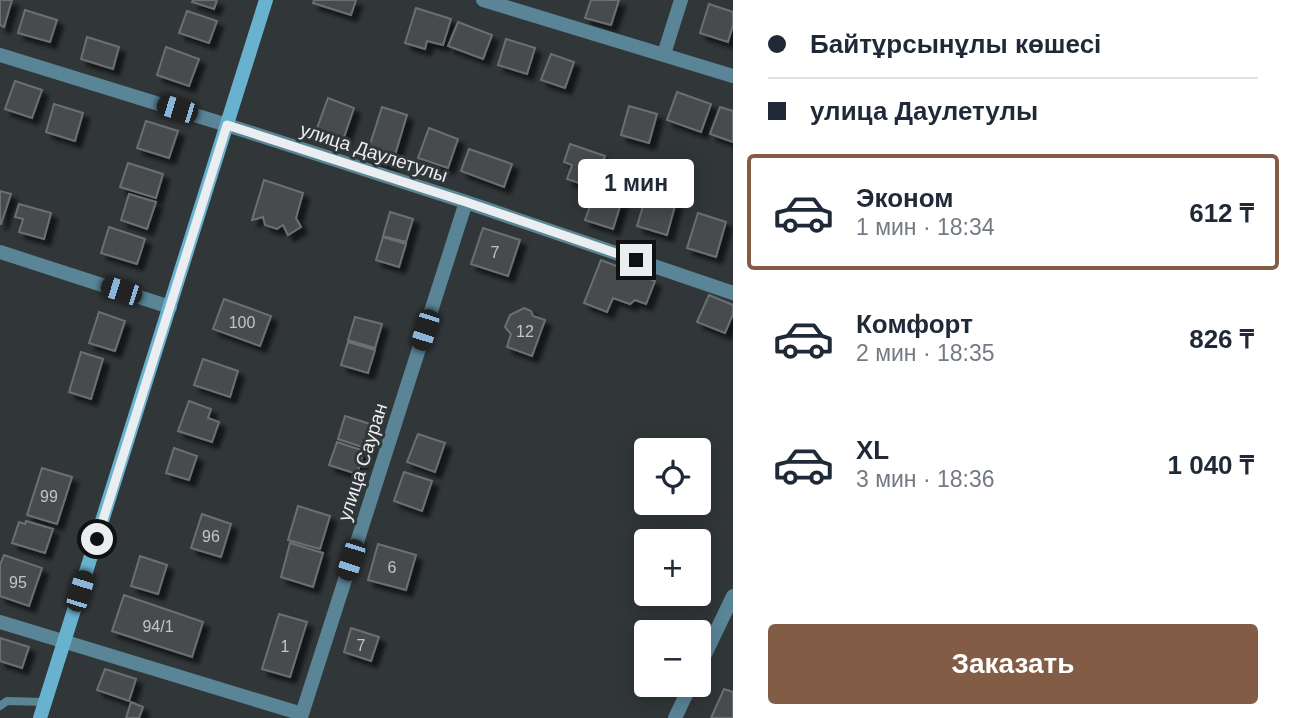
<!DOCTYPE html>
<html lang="ru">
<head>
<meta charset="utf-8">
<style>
	body { margin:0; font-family:Arial,sans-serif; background:#f6f6f7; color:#1f2937; height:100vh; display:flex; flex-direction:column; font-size:26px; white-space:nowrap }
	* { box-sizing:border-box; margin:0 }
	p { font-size:23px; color:#747a83 }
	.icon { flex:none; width:38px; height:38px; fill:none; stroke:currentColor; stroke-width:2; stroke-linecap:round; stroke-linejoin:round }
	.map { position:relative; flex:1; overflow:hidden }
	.sheet { display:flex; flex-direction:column; background:#fff; width:560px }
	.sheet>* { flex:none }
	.guide { display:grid; align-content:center; height:154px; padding:0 35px; background:#fff }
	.controls { position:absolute; left:634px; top:438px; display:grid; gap:14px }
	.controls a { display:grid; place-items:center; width:77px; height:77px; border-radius:7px; background:#fff; box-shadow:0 4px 18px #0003; font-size:35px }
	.end { position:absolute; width:32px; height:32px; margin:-16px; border:9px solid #ebeef0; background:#111; box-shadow:0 0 0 4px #111 }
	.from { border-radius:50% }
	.bubble { position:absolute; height:49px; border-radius:7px; background:#fff; box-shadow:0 4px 18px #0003; font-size:23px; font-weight:700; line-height:49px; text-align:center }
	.car { position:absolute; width:21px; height:42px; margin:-21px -10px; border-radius:9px; box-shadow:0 0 5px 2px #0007; background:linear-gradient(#222 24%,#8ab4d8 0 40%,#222 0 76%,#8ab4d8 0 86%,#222 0) }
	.guide b { display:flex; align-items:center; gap:24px; height:66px; font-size:26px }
	.guide b+b { border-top:2px solid #e0e1e3 }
	.guide i { width:18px; height:18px; background:#1f2937 }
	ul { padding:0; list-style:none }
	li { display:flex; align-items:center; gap:21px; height:116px; margin:0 14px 10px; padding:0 21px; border:4px solid transparent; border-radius:7px }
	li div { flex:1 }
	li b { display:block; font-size:26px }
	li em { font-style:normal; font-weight:700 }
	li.current { border-color:#835c46 }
	li>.icon { width:63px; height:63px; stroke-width:1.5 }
	.button { display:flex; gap:14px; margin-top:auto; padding:14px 35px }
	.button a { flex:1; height:80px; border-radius:7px; background:#835c46; color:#fff; font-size:28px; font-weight:700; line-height:80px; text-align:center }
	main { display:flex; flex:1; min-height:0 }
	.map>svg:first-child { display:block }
	.building { fill:#464b4d; stroke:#6a7072; stroke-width:2; filter:url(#shadow) }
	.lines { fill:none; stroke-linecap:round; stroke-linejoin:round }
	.service { stroke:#598597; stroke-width:8 }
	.minor { stroke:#598597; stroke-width:14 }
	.secondary { stroke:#69b2cf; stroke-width:14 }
	.route { stroke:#ebeef0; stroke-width:9 }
	.labels { text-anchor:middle; stroke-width:6; stroke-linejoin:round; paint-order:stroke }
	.number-label { font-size:16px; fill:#c2c5c7 }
	.street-label { font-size:19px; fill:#ebeef0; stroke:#313638 }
</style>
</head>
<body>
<main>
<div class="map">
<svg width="733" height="718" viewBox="0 0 733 718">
	<defs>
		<filter id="shadow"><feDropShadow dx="6" dy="6" stdDeviation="2" flood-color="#0009"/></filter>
	</defs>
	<rect width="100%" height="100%" fill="#313638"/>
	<path class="building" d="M0,0H12L4,27L0,25Z
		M193,0H217L214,9L192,2Z
		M314,0H356L351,15L313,3Z
		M591,0H619L611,25L585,18Z
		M709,4L733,12V25L728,42L700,33Z
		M416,8L451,19L443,45L427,41L425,49L405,43Z
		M25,10L57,20L50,42L18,33Z
		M187,11L217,21L209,43L179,33Z
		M458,22L492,35L483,59L448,46Z
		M87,37L119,47L113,69L81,59Z
		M506,39L535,48L527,74L498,65Z
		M166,47L199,59L189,86L157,75Z
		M551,54L574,62L565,88L541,80Z
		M15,81L42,90L32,118L5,109Z
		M677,92L711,104L701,132L667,120Z
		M328,98L354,108L342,143L315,134Z
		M54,104L83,113L75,141L46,132Z
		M629,106L657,114L649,143L621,135Z
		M382,107L407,115L392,165L366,157Z
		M720,107L733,111V142L710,134Z
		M146,121L178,131L169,158L137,148Z
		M429,128L458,139L448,168L418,158Z
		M570,144L605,156L595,188L567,179L572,165L564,162Z
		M469,149L512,164L504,187L461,171Z
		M128,163L163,174L156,198L120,187Z
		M264,180L303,193L296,218L301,227L288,235L283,225L277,229L265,225L263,217L252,220Z
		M0,191L11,194L1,224H0Z
		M595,192L622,200L613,229L585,220Z
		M647,193L676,202L667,235L637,226Z
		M129,194L156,202L147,229L121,220Z
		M19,204L51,213L44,239L19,232L23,219L15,217Z
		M390,212L413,219L406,242L383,236Z
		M698,213L726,222L716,257L687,248Z
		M109,227L145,239L137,264L101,253Z
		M483,228L520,240L508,276L471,264Z
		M383,237L406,244L399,267L376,260Z
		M601,260L655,281L646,304L635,300L630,304L613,298L607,312L584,303Z
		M709,295L733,305V314L725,333L697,322Z
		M224,299L271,316L260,346L213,329Z
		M524,308L531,311L533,316L545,320L532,356L507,347L511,334L505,327L510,315Z
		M99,312L125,321L115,351L89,343Z
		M355,317L382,324L375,348L348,340Z
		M348,342L375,350L368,373L341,365Z
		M81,352L103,359L91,399L69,392Z
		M203,359L238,371L230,397L194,385Z
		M189,401L211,409L208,418L219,422L212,442L178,431Z
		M345,416L373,425L365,448L338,439Z
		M418,434L445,443L435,472L407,462Z
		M337,442L364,451L357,474L329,465Z
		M174,448L197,456L189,480L166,473Z
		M42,468L72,477L57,524L27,515Z
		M404,472L432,481L422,511L394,501Z
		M298,506L330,516L320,549L288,540Z
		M202,514L231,524L221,557L191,548Z
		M26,521L53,529L45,553L12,543L19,522L25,524Z
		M290,543L323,553L313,587L281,577Z
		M378,544L416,555L406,590L368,580Z
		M4,555L42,568L29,606L0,596V565Z
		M140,556L167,565L158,594L131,586Z
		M124,595L203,622L192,657L112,631Z
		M279,614L307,622L290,677L262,669Z
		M351,628L379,637L371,661L344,652Z
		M0,638L29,647L22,668L0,661Z
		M105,669L136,679L129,701L97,690Z
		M724,689L733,692V718H711Z
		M131,702L143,707L139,718H126Z"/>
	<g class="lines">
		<path class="service" d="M0,706L7,701L45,702"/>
		<path class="minor" d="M483,0L733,76
			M664,54L681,0
			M0,55L227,125L466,202L733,293
			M0,252L170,307
			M0,622L302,714L466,202
			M698,669L733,596
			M675,718L691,684"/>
		<path class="secondary" d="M40,718L266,0"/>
	</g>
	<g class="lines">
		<path class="route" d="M97,539L227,125L466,202L636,260"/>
	</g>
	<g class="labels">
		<g class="number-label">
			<text x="495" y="258">7</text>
			<text x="242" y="328">100</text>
			<text x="525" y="337">12</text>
			<text x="49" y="502">99</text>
			<text x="211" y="542">96</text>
			<text x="392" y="573">6</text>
			<text x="18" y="588">95</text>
			<text x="158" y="632">94/1</text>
			<text x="361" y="651">7</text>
			<text x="285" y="652">1</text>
		</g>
		<g class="street-label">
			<text transform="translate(374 152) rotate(18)" y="7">улица Даулетулы</text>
			<text transform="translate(362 462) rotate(-72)" y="7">улица Сауран</text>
		</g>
	</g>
</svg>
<div class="controls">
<a><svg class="icon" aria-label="locate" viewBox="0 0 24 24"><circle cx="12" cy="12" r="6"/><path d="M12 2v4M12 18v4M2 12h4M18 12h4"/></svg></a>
<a>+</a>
<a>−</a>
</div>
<i class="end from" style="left:97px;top:539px"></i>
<i class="end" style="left:636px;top:260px"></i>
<div class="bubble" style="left:578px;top:159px;width:116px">1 мин</div>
<i class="car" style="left:177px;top:109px;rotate:287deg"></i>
<i class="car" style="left:121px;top:291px;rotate:288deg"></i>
<i class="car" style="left:425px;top:330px;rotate:198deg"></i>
<i class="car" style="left:351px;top:560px;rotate:198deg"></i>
<i class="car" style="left:80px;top:591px;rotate:17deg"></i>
</div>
<section class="sheet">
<div class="guide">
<b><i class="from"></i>Байтұрсынұлы көшесі</b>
<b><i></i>улица Даулетулы</b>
</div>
<ul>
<li class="current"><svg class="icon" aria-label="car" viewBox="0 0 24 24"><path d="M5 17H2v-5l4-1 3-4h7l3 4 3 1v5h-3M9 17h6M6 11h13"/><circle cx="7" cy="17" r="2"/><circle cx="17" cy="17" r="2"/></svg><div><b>Эконом</b><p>1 мин · 18:34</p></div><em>612 ₸</em></li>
<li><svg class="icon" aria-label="car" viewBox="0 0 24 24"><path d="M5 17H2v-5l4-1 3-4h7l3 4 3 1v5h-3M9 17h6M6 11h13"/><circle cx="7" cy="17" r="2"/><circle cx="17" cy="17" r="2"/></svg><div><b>Комфорт</b><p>2 мин · 18:35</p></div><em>826 ₸</em></li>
<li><svg class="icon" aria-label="car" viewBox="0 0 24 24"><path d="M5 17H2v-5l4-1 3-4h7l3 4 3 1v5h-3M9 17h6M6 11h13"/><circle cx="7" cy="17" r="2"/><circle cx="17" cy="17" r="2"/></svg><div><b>XL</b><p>3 мин · 18:36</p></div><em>1 040 ₸</em></li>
</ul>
<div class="button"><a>Заказать</a></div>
</section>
</main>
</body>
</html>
